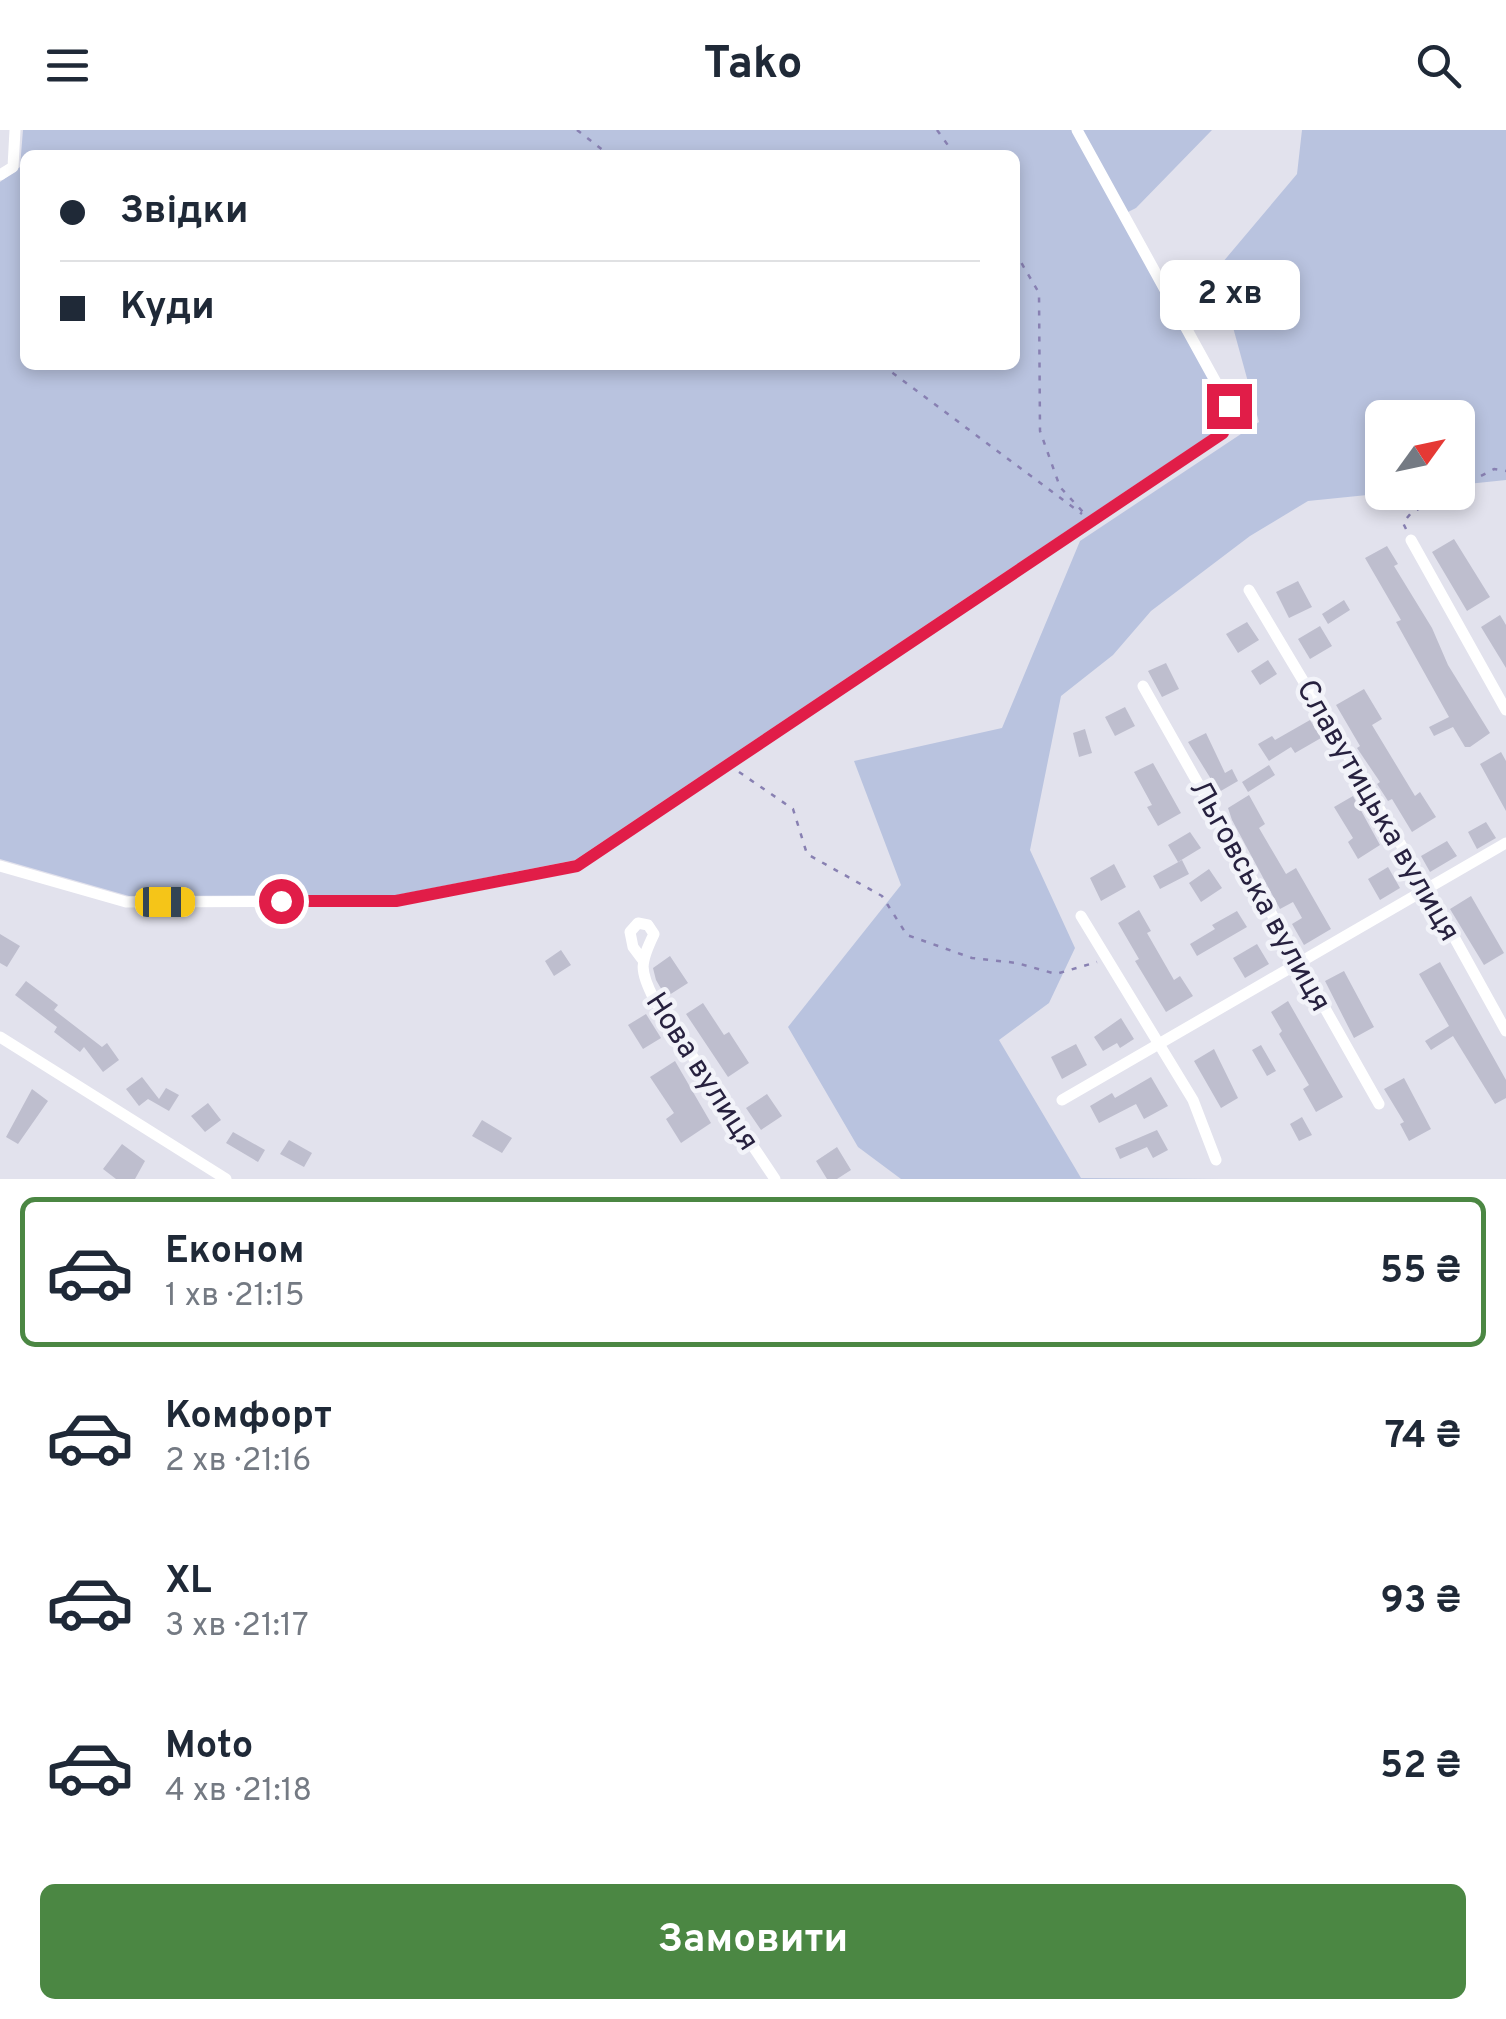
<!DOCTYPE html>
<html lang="uk">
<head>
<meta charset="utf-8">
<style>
	body { margin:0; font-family:Overpass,sans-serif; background:#f6f6f7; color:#1f2937; height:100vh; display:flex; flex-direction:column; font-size:38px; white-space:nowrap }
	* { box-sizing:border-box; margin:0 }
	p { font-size:32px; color:#747a83 }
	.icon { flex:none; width:55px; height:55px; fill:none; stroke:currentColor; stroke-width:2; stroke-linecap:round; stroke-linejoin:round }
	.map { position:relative; height:1049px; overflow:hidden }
	.details { display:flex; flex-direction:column; background:#fff; flex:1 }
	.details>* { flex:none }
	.banner { position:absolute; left:20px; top:20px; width:1000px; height:220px; border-radius:15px; box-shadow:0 5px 15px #0003; display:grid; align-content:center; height:220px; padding:0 40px; background:#fff }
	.needle { width:65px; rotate:57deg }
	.fabs { position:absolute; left:1365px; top:270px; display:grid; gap:20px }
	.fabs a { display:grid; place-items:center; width:110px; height:110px; border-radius:15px; background:#fff; box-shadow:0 5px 15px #0003; font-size:50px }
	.end { position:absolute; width:45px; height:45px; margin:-22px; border:12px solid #e11d48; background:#fff; box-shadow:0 0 0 5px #fff }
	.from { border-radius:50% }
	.bubble { position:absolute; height:70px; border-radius:15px; background:#fff; box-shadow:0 5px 15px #0003; font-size:32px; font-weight:700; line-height:70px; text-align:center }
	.car { position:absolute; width:30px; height:60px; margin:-30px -15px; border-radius:12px; box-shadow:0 0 8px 2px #0007; background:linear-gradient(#f5c518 24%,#345 0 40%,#f5c518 0 76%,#345 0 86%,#f5c518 0) }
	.banner b { display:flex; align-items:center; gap:35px; height:95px; font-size:38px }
	.banner b+b { border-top:2px solid #e0e1e3 }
	.banner i { width:25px; height:25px; background:#1f2937 }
	ul { padding:18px 0 0; list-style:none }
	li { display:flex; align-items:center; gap:30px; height:150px; margin:0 20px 15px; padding:0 20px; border:5px solid transparent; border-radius:15px }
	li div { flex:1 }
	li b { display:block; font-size:38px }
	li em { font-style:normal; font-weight:700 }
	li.active { border-color:#4b8743 }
	li>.icon { width:90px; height:90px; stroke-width:1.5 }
	.button { display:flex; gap:20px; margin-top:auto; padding:20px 40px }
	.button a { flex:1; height:115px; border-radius:15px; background:#4b8743; color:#fff; font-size:40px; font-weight:700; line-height:115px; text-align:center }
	header { display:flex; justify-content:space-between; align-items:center; height:130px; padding:0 40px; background:#fff; font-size:45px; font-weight:700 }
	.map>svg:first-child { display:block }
	.green { fill:#b9c3df; fill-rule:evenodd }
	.building { fill:#bebece }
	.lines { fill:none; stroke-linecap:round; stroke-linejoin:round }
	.path { stroke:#8880b2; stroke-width:2.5; stroke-dasharray:5 8; stroke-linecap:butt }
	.minor { stroke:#fff; stroke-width:11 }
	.route { stroke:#e11d48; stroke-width:12 }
	.labels { text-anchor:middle; stroke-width:9; stroke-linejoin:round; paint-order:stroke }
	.street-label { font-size:30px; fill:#27213f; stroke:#f2f3f9 }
</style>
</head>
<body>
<header><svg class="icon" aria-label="menu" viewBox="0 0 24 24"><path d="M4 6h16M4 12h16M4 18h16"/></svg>Tako<svg class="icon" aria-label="search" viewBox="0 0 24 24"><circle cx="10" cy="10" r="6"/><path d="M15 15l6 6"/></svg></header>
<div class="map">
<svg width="1506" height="1049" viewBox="0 0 1506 1049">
	<rect width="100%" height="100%" fill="#e2e2ed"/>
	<path class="green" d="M23,0H1074L1225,275L1220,298L575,730L397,765L129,766L0,729V52L20,37ZM25,25H1015V235H25Z
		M1080,0H1212L1136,78L1126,83Z
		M1302,0H1506V350L1458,355V288H1382V362L1387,363L1308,371L1250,406L1151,481L1113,525L1061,566L1030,720L1075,818L1049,873L999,910L1081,1048L1222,1049H901L858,1017L788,897L901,755L854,631L1002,598L1080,411L1259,292L1217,139L1297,44Z"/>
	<path class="building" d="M1454,409L1490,467L1467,481L1432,422Z
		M1387,416L1398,434L1394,436L1432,498L1448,535L1490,603L1470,617H1465L1453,597L1434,606L1429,597L1449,587L1396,492L1401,490L1365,428Z
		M1298,451L1312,477L1289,488L1276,462Z
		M1344,470L1350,480L1328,494L1322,484Z
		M1500,485L1506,495V538L1481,497Z
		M1247,492L1259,510L1238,523L1226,504Z
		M1320,496L1332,516L1310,529L1298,509Z
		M1268,530L1277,544L1260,555L1251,541Z
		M1166,533L1179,559L1162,567L1148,541Z
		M1364,559L1382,589L1372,595L1415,666L1420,662L1436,687L1412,702L1392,669L1388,671L1377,654L1380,652L1357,618L1360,616L1336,575Z
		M1125,577L1135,596L1115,606L1105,587Z
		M1310,590L1321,608L1295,623L1291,617L1269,631L1258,614L1272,606L1275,610Z
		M1085,599L1092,623L1079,627L1073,603Z
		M1206,603L1225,643L1232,639L1238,651L1219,662L1188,612Z
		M1501,622L1506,631V681L1480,634Z
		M1153,633L1181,683L1158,696L1147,677L1152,675L1134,642Z
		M1269,635L1275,645L1248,662L1242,652Z
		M1249,665L1265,694L1259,698L1286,744L1296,738L1331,799L1304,815L1292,794L1302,788L1293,772L1280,779L1232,690L1228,678Z
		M1353,666L1380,715L1358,729L1348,712L1353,708L1334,677Z
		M1486,692L1496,708L1477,719L1468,702Z
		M1190,702L1201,718L1178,732L1168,715Z
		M1447,711L1457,726L1430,742L1421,726Z
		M1182,730L1189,744L1160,759L1153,746Z
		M1114,734L1126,757L1101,771L1090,748Z
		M1388,737L1400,758L1380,770L1368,749Z
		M1209,739L1222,758L1201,772L1189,753Z
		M1471,766L1504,823L1484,835L1450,779Z
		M1139,780L1151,801L1147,803L1174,850L1180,846L1193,866L1166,882L1135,831L1139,829L1118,793Z
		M1237,781L1247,797L1197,826L1190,814L1215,799L1212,795Z
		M0,804L20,816L7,837L0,833Z
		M1257,814L1269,834L1245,848L1233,828Z
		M561,820L571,835L554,846L545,831Z
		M670,826L688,853L666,867L656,850L653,838Z
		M1440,832L1506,950V968L1495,974L1453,906L1431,920L1425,911L1449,896L1419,844Z
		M1344,841L1374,897L1354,908L1325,851Z
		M26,851L58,875L54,880L102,917L107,913L119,930L103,942L84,917L80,922L54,902L57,897L15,865Z
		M1288,871L1343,967L1316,982L1303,959L1309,955L1279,904L1282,901L1271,882Z
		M703,873L724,905L729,902L749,933L728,947L686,884Z
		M646,884L661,908L643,919L628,895Z
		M1121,888L1134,909L1120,918L1117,913L1103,921L1094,907Z
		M1076,914L1087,935L1062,949L1051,927Z
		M1261,915L1276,941L1267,946L1252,920Z
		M1214,919L1238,968L1221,978L1194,931Z
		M675,931L711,993L681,1013L666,989L674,983L650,947Z
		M142,947L159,969L166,958L179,965L169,981L148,969L139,976L126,959Z
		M1151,947L1168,976L1144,989L1136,974L1099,993L1090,976L1112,963L1115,968Z
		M1404,948L1431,999L1409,1011L1400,994L1404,992L1384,959Z
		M32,959L48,971L18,1014L6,1007Z
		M767,964L782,986L761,1000L746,978Z
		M208,973L221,990L205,1002L191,986Z
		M1302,987L1312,1005L1299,1011L1290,994Z
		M482,990L512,1008L502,1023L472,1006Z
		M1157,1000L1168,1020L1153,1028L1147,1017L1120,1029L1115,1018Z
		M233,1002L265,1020L258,1032L226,1013Z
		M289,1010L312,1023L304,1037L280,1024Z
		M122,1014L145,1031L135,1049H116L103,1039Z
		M837,1017L851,1040L837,1049H827L816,1031Z"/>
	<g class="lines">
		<path class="path" d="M577,0L609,25
			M937,0L955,25
			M1015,122L1039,163L1040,301L1060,357L1083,382
			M882,235L1082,384
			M1458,358L1494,339L1506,341
			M1406,399L1403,393L1411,383L1450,362
			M739,642L793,679L807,724L882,766L907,805L972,828L1017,833L1056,844L1097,832"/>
		<path class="minor" d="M0,45L13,37L15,0
			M1411,410L1506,580
			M1249,460L1428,760L1506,901
			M1143,556L1379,974
			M0,736L126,772L396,771L577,736L1223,303L1229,276L1077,0
			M1081,786L1193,970L1216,1030
			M642,829L633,817L630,802L638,793L648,795L654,804C640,833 639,840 654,869L775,1049
			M0,907L226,1049
			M1062,970L1506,713"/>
	</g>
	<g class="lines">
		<path class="route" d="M281,771H396L577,736L1223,303L1229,276"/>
	</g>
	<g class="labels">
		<g class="street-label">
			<text transform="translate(1379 680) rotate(60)" y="10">Славутицька вулиця</text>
			<text transform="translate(1261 765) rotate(61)" y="10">Льговська вулиця</text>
			<text transform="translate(703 941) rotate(57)" y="10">Нова вулиця</text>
		</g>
	</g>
</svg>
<div class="fabs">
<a><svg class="needle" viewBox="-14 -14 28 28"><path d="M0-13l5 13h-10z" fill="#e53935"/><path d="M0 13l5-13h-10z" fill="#747a83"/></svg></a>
</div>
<i class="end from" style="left:281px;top:771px"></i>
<i class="end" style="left:1229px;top:276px"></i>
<div class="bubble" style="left:1160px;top:130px;width:140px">2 хв</div>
<i class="car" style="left:165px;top:772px;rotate:90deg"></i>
<div class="banner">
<b><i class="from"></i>Звідки</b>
<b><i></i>Куди</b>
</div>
</div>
<section class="details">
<ul>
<li class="active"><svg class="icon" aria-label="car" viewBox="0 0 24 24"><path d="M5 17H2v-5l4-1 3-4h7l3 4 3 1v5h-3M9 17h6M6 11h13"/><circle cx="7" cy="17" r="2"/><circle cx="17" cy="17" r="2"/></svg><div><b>Економ</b><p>1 хв · 21:15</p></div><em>55 ₴</em></li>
<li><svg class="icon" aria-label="car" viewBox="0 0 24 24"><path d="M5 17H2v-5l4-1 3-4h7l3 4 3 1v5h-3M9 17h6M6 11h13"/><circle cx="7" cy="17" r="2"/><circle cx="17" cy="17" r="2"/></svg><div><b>Комфорт</b><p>2 хв · 21:16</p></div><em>74 ₴</em></li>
<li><svg class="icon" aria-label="car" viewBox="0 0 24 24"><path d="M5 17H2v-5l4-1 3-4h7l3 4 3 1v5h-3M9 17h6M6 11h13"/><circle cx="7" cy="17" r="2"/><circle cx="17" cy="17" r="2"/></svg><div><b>XL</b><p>3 хв · 21:17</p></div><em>93 ₴</em></li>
<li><svg class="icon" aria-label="car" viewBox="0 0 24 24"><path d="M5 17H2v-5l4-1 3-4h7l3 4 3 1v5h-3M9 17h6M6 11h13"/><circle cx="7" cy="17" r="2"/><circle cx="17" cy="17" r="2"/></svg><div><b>Moto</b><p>4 хв · 21:18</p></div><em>52 ₴</em></li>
</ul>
<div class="button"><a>Замовити</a></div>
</section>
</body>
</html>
